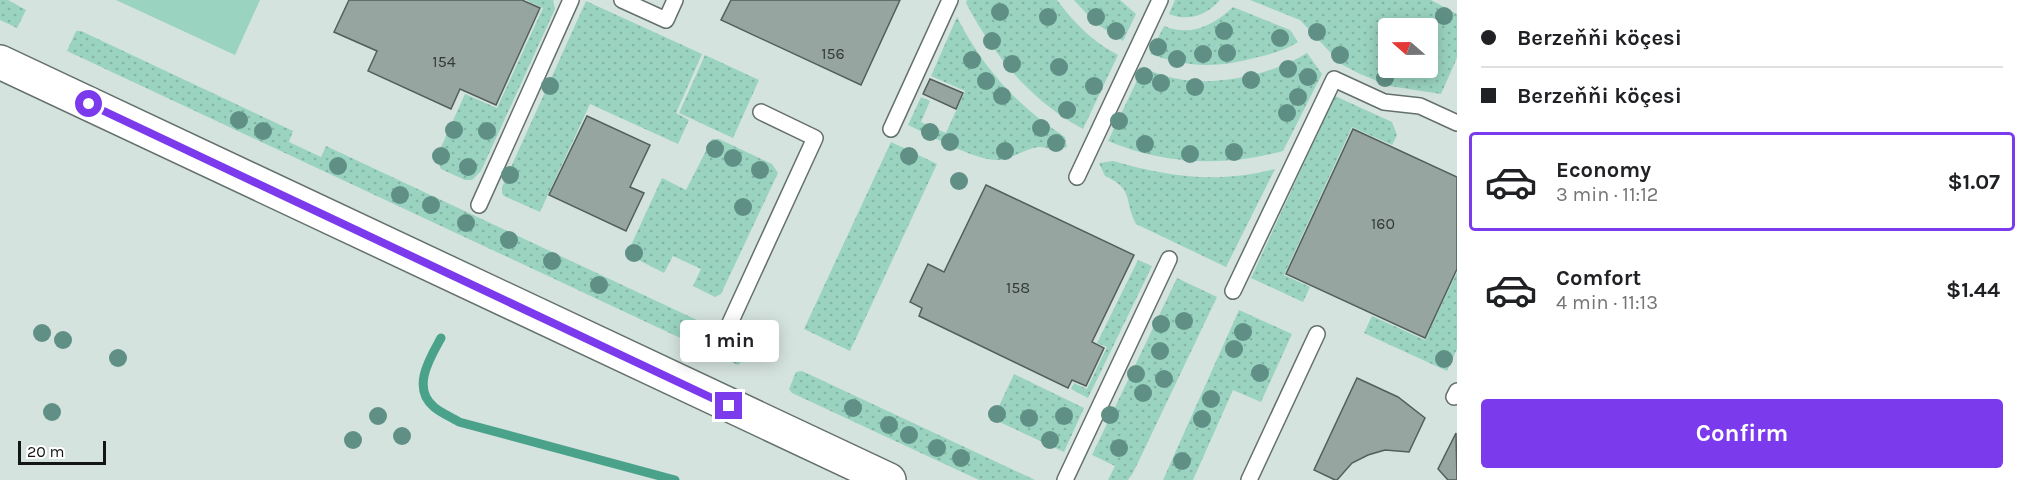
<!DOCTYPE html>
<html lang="en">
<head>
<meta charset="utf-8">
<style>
	body { margin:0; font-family:Karla,sans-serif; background:#f6f6f6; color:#202124; height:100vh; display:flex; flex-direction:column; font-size:22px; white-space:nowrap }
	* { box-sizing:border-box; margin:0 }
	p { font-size:20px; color:#757577 }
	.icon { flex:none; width:33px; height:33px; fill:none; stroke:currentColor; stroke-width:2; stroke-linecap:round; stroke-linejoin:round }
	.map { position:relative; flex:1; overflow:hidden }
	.drawer { display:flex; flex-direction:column; background:#fff; width:570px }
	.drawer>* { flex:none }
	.top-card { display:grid; align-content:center; height:132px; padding:0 24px; background:#fff }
	.needle { width:39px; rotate:290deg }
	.controls { position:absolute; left:1378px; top:18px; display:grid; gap:12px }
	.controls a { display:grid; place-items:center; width:60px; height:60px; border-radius:6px; background:#fff; box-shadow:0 3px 15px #0003; font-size:30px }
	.scale { position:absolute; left:18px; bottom:15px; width:88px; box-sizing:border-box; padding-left:6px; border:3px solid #121715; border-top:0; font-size:16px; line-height:21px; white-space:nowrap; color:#121715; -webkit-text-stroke:4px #fff; paint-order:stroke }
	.end { position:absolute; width:27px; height:27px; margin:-14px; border:8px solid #7c3aed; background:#fff; box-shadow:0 0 0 3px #fff }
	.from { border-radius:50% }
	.bubble { position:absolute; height:42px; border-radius:6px; background:#fff; box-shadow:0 3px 15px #0003; font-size:20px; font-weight:700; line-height:42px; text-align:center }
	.top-card b { display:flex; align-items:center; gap:21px; height:57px; font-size:22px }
	.top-card b+b { border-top:2px solid #e0e0e0 }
	.top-card i { width:15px; height:15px; background:#202124 }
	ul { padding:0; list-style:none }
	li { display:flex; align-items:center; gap:18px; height:99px; margin:0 12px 9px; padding:0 12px; border:3px solid transparent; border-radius:6px }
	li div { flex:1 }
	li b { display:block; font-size:22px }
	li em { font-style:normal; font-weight:700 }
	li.selected { border-color:#7c3aed }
	li>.icon { width:54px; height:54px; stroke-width:1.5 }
	.button { display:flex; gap:12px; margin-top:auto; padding:12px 24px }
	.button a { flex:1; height:69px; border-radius:6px; background:#7c3aed; color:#fff; font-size:24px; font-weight:700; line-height:69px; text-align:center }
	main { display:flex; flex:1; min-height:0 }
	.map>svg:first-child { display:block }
	.grass { fill:url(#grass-dots); fill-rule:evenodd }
	.garden { fill:#9ad3c0 }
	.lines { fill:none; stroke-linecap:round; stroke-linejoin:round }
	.stream { stroke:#4ba28a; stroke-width:9 }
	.building { fill:#97a5a0; stroke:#525f5a; stroke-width:1.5 }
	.service-casing { stroke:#64706c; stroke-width:18 }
	.tertiary-casing { stroke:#64706c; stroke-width:36 }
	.service { stroke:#fff; stroke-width:15 }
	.tertiary { stroke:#fff; stroke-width:33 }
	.tree { fill:#609085 }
	.route { stroke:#7c3aed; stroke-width:8 }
	.labels { text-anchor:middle; stroke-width:4.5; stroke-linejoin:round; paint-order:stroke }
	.number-label { font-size:16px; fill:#333a38 }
</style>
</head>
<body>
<main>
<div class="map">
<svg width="1457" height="480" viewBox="0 0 1457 480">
	<defs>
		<pattern id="grass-dots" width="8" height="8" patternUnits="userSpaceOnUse" patternTransform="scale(1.5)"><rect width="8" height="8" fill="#9ad3c0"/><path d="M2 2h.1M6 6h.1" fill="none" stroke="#84b4a4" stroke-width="1.8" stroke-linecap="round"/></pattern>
	</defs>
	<rect width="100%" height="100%" fill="#d5e3de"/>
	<path class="grass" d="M0,0H8L26,10L17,28L0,20Z
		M526,0H553L555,9L481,171L472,180H465L441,169L436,158L465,94L497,108L543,8Z
		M967,0H1057C1074,23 1093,42 1118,55L1083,129C1030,100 994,56 966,3Z
		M1074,0H1120L1136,14L1123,41L1095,23Z
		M1175,0H1220C1207,15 1188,22 1169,14Z
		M1250,0H1431L1457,14V58L1441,94L1390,86L1360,74L1341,64L1300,20ZM1428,28V68H1389V28Z
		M586,1L702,54L676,113L689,120L678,144L590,104L540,212L504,196L502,193V187Z
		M1233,7L1290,30L1298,42C1285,50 1272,54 1258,57C1218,68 1189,68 1150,54L1164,26C1190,37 1213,26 1233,7Z
		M957,17C982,67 1018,107 1065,137L1067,147C1051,153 1053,148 1040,147C1029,147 1013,158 1000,160C977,162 930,135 908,125L921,97L930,101L921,122L946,133L965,91L931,76Z
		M76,31H81L293,131L289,142L321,157L326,146L746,343L749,345L746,357L738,365L67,51Z
		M1307,53L1322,74L1283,151C1224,167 1165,165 1108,141L1143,68C1156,73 1170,78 1184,80C1223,85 1273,74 1307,53Z
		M705,55L759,80L733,138L679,113Z
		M1335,96L1392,122L1397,135L1392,145L1352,127L1284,275L1310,287L1303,302L1251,278Z
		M712,139H719L772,164L778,173L721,294L715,297L693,286L701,269L673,256L664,273L627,254L662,178L686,190Z
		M891,142L937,164L850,351L804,329Z
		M1113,161C1170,177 1216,184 1275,169L1226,267L1136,224C1123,199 1135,190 1105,176L1099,163Z
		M1138,260L1152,266L1088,398L1071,389L1074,383L1087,389L1107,347L1097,343Z
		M1457,272V349L1447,371L1364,333L1372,316L1425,340Z
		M1177,278L1217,297L1133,473L1128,480H1108L1115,466L1092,455Z
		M1239,310L1292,334L1261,402L1233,390L1193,480H1163Z
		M802,371L1035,480H979L792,393L789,389L796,372Z
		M1014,374L1084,408L1064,452L993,419Z"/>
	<path class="garden" d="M116,0H260L235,55Z"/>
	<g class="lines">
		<path class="stream" d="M441,338C430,358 411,388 434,407C441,413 451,417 459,422L675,480"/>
	</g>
	<path class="building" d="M349,0H522L540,8L496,105L460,89L451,109L368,71L377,51L334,32Z
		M731,0H900L861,85L721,20Z
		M930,79L963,93L956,109L923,94Z
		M587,116L650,145L630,187L644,193L626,231L549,195Z
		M1353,129L1457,177V269L1425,338L1286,274Z
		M986,185L1134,255L1092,342L1104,348L1086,386L1072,380L1068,388L919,316L922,308L910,302L928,264L944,272Z
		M1357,378L1398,397L1425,418L1409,452L1385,450L1368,455L1352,463L1337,480H1335L1314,470Z
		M1456,433L1457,480H1448L1438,469Z"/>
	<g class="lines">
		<g class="service-casing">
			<path id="service" d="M622,0L666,20L675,0
				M891,129L950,0
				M1077,177L1160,0
				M479,205L571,0
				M1233,291L1334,79L1384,102L1420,106L1457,123
				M730,323L815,138L761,112
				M1454,397L1457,391
				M1065,480L1169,259
				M1249,480L1317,334"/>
		</g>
		<g class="tertiary-casing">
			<path id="tertiary" d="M0,62L889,480"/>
		</g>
		<use href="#service" class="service"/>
		<use href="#tertiary" class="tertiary"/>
	</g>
	<g class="tree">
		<circle cx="1000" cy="12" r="9"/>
		<circle cx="1444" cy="16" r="9"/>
		<circle cx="1048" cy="17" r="9"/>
		<circle cx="1096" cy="17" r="9"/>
		<circle cx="1116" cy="31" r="9"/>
		<circle cx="1224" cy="31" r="9"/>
		<circle cx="1317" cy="32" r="9"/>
		<circle cx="1280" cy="38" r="9"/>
		<circle cx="992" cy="41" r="9"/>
		<circle cx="1158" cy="47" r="9"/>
		<circle cx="1227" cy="53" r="9"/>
		<circle cx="1203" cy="54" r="9"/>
		<circle cx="1340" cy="55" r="9"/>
		<circle cx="1177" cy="59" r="9"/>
		<circle cx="972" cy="60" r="9"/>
		<circle cx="1012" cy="64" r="9"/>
		<circle cx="1059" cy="67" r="9"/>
		<circle cx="1288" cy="69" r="9"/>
		<circle cx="1144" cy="76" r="9"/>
		<circle cx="1308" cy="77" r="9"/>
		<circle cx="1385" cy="78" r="9"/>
		<circle cx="1251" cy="80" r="9"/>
		<circle cx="986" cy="81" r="9"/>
		<circle cx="1161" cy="83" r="9"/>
		<circle cx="550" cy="86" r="9"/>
		<circle cx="1094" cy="86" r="9"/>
		<circle cx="1195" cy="87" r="9"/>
		<circle cx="1002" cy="96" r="9"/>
		<circle cx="1298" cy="97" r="9"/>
		<circle cx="1067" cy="110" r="9"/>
		<circle cx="1287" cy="113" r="9"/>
		<circle cx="239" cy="120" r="9"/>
		<circle cx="1119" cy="121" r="9"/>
		<circle cx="1041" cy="128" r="9"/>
		<circle cx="454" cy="130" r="9"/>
		<circle cx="263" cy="131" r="9"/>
		<circle cx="487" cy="131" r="9"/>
		<circle cx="930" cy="132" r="9"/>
		<circle cx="950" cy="142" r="9"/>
		<circle cx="1056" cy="143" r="9"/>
		<circle cx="1145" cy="144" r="9"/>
		<circle cx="715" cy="149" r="9"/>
		<circle cx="1005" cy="151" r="9"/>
		<circle cx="1234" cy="152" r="9"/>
		<circle cx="1190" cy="154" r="9"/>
		<circle cx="441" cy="156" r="9"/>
		<circle cx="909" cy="156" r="9"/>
		<circle cx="733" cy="158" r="9"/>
		<circle cx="338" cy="166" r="9"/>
		<circle cx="468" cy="167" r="9"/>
		<circle cx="760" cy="170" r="9"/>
		<circle cx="510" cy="175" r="9"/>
		<circle cx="959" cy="181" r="9"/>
		<circle cx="400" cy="195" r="9"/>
		<circle cx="431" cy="205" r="9"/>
		<circle cx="743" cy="207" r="9"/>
		<circle cx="466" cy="223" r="9"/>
		<circle cx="509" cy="240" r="9"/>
		<circle cx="634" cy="253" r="9"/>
		<circle cx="552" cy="261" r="9"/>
		<circle cx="599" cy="285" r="9"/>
		<circle cx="1184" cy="321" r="9"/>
		<circle cx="1161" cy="324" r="9"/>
		<circle cx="1243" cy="332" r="9"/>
		<circle cx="42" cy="333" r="9"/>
		<circle cx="63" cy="340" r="9"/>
		<circle cx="1234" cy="349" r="9"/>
		<circle cx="1160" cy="351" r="9"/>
		<circle cx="118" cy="358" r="9"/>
		<circle cx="1444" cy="359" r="9"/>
		<circle cx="1260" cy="373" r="9"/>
		<circle cx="1136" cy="374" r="9"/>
		<circle cx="1164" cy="379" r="9"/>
		<circle cx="1143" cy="393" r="9"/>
		<circle cx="1211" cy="399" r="9"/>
		<circle cx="853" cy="408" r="9"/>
		<circle cx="52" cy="412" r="9"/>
		<circle cx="997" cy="414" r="9"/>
		<circle cx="1110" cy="415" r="9"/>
		<circle cx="378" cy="416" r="9"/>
		<circle cx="1064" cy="416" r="9"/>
		<circle cx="1029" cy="418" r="9"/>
		<circle cx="1202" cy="419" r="9"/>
		<circle cx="889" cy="425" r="9"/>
		<circle cx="909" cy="435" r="9"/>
		<circle cx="402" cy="436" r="9"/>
		<circle cx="353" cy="440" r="9"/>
		<circle cx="1050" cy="440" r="9"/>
		<circle cx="937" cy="448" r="9"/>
		<circle cx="1119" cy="448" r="9"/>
		<circle cx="961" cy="458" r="9"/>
		<circle cx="1182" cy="461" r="9"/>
	</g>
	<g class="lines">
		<path class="route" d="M89,104L729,406"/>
	</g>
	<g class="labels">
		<g class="number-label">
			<text x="833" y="59">156</text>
			<text x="444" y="67">154</text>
			<text x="1383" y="229">160</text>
			<text x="1018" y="293">158</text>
		</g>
	</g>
</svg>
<div class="controls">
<a><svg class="needle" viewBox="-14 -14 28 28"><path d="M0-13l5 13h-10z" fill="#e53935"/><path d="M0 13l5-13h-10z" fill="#757577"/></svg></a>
</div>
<div class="scale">20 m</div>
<i class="end from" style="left:89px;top:104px"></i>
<i class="end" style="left:729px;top:406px"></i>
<div class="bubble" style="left:680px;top:320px;width:99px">1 min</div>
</div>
<section class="drawer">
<div class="top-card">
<b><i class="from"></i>Berzeňňi köçesi</b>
<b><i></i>Berzeňňi köçesi</b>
</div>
<ul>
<li class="selected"><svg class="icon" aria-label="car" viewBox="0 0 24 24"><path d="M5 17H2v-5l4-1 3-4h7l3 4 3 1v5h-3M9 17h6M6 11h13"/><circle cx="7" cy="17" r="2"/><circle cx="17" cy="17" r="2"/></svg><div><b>Economy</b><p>3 min · 11:12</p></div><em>$1.07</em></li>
<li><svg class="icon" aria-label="car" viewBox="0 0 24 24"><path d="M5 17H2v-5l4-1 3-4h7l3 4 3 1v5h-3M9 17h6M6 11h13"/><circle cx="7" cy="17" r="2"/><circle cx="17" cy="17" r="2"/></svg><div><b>Comfort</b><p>4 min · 11:13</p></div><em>$1.44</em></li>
</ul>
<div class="button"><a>Confirm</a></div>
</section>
</main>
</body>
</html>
